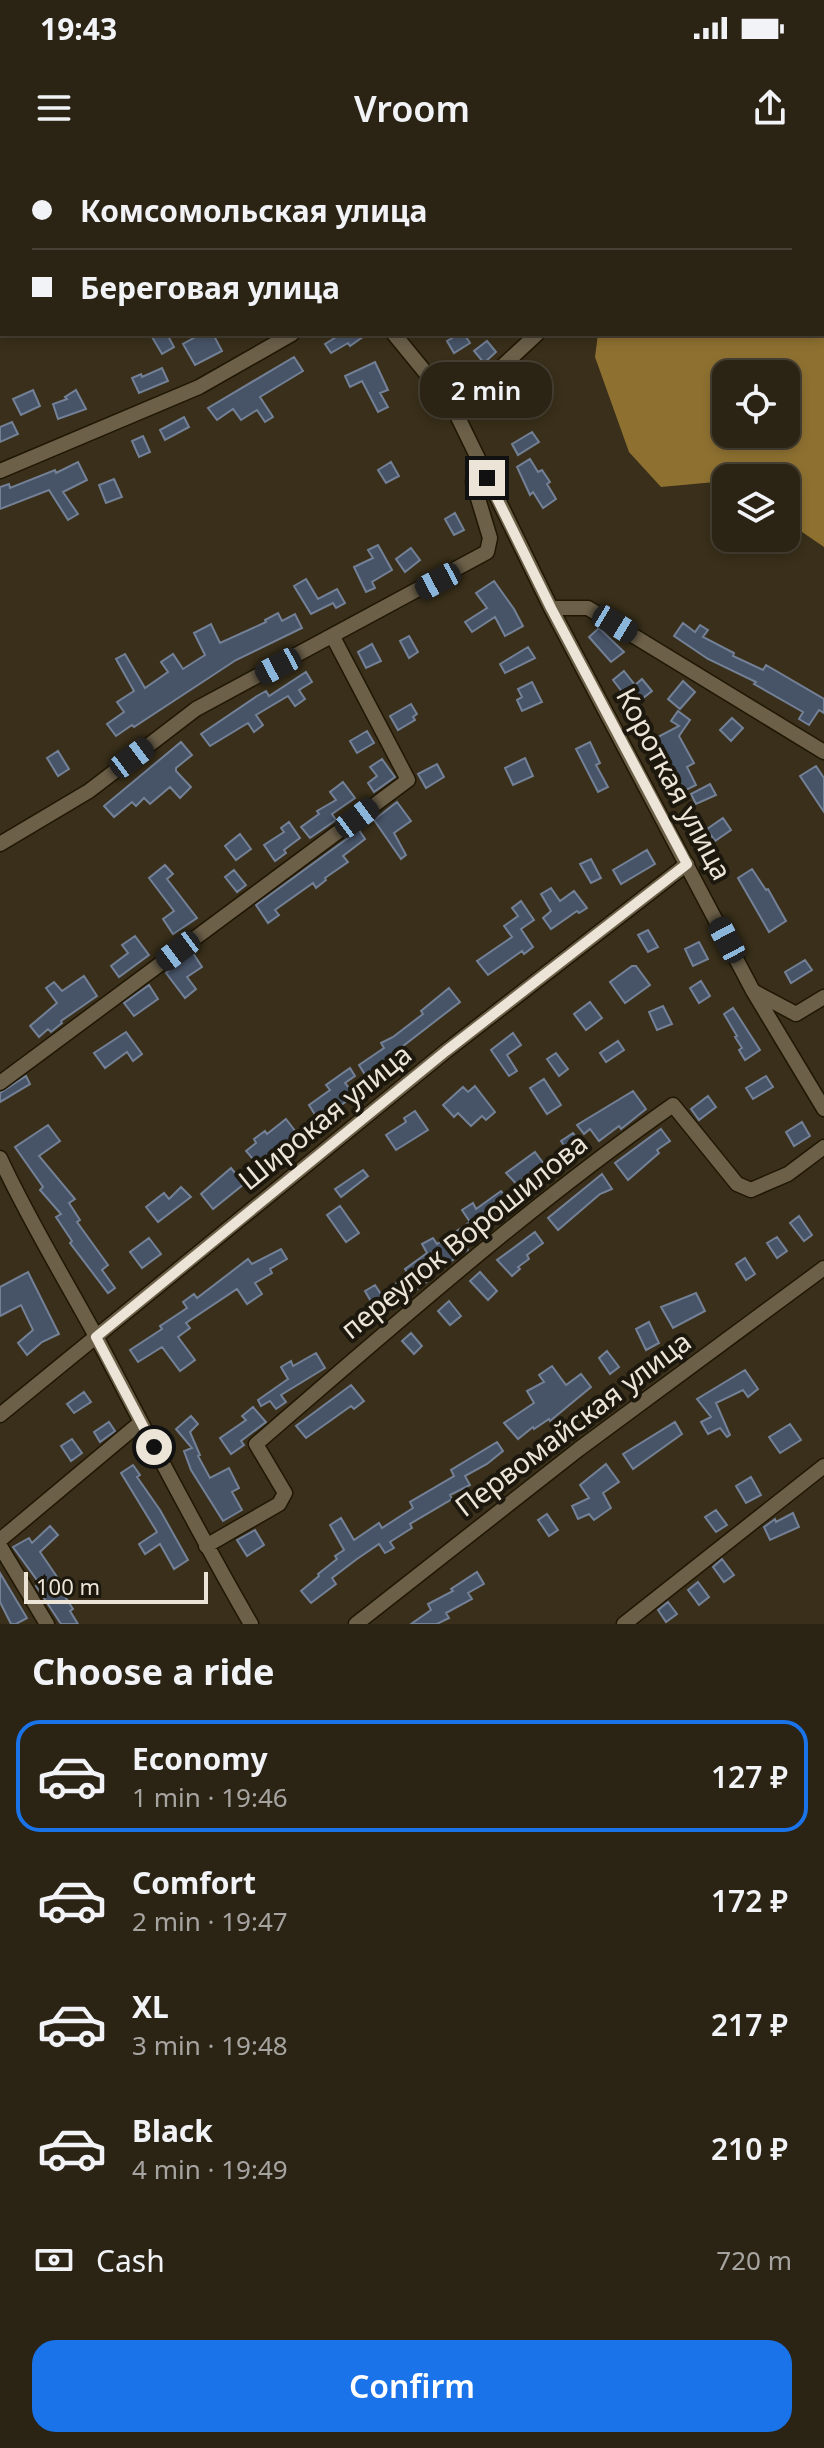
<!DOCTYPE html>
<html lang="en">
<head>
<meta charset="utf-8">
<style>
	body { margin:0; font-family:"Noto Sans",sans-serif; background:#372f22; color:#f1f3f6; height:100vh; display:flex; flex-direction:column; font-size:30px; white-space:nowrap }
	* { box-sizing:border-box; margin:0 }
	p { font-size:26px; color:#a6a4a0 }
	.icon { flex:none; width:44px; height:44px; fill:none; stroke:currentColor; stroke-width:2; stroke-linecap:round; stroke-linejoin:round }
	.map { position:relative; height:1464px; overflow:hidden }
	.sheet { display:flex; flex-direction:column; background:#2b2314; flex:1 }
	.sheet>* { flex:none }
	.banner { position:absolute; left:0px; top:0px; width:824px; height:176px; box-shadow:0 4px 12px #0003,0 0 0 2px #474034; display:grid; align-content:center; height:176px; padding:0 32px; background:#2b2314 }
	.tools { position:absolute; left:712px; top:200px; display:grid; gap:16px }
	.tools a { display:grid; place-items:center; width:88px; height:88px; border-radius:16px; background:#2b2314; box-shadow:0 4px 12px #0003,0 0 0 2px #474034; font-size:40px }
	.scale { position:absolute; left:24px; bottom:20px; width:184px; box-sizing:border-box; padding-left:8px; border:4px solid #ebe4d7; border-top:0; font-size:22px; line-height:28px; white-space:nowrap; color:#ebe4d7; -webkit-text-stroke:6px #1c180e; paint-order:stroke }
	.end { position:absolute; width:36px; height:36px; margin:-18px; border:10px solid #ebe4d7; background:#111; box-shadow:0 0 0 4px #111 }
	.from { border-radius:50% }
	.bubble { position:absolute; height:56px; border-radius:24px; background:#2b2314; box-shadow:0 4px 12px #0003,0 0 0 2px #474034; font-size:26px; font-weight:600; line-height:56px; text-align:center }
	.car { position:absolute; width:24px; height:48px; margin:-24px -12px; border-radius:10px; box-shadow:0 0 6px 2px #0007; background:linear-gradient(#222 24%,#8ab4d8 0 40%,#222 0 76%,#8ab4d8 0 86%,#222 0) }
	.banner b { display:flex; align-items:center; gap:28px; height:76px; font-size:30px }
	.banner b+b { border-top:2px solid #474034 }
	.banner i { width:20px; height:20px; background:#f1f3f6 }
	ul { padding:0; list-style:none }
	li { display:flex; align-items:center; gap:24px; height:112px; margin:0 16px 12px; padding:0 16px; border:4px solid transparent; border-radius:24px }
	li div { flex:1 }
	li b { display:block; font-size:30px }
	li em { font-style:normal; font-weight:600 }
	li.on { border-color:#1a73e8 }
	li>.icon { width:72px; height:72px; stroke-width:1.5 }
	h2 { padding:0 32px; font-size:36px; line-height:96px }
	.pay { display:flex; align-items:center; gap:20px; height:88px; padding:0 32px; font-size:30px }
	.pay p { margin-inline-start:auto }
	.primary-button { display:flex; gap:16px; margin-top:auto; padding:16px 32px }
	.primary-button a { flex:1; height:92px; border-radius:24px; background:#1a73e8; color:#fff; font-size:32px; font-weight:600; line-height:92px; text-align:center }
	.status { display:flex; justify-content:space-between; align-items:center; height:56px; padding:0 40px; background:#2b2314; direction:ltr }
	.status svg { height:22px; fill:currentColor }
	header { display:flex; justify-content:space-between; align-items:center; height:104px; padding:0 32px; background:#2b2314; font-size:36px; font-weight:600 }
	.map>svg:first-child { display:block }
	.water { fill:#8e7131; fill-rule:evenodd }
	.building { fill:#475468; stroke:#738096; stroke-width:2 }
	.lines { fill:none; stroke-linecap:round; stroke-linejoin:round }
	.street-casing { stroke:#201703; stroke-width:17 }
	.street { stroke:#6c6049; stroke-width:14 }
	.route { stroke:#ebe4d7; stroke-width:10 }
	.labels { text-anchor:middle; stroke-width:8; stroke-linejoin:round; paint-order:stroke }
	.street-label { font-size:28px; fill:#ebe4d7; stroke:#1c180e }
</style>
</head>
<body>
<div class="status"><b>19:43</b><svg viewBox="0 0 49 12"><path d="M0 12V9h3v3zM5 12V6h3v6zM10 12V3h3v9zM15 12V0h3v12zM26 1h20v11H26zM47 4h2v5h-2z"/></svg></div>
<header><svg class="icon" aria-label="menu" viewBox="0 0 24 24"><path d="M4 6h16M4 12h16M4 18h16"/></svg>Vroom<svg class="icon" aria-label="share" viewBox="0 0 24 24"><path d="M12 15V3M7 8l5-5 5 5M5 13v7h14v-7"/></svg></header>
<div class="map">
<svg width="824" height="1464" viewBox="0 0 824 1464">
	<rect width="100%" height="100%" fill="#392f1a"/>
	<path class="water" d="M395,0H653L396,2Z
		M713,0H824V387L786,361V318H726V321L661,327L629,292L595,197L598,174H822V2H712ZM726,214H786V274H726Z"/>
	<path class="building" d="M158,174H167L174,187L162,194L152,177Z
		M201,174H213L222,191L195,205L183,184Z
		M341,174H367L350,186L348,183L331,193L325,184Z
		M459,174H464L470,183L454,193L447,181Z
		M487,181L496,192L484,203L474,191Z
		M294,197L303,211L260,237L273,257L265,262L257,250L241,260L233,249L217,260L208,248Z
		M375,202L388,230L380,233L388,247L378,252L362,221L350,227L345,216Z
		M162,208L168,221L139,233L132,218L141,214L142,217Z
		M33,230L40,246L21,255L13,239Z
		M76,230L86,249L58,259L53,244L67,239L65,237Z
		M184,257L189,267L165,280L160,270Z
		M12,262L18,274L0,282V267Z
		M532,272L539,282L518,295L512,284Z
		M143,276L150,292L139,297L132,281Z
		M530,299L538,312L542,310L550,322L547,324L556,339L543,348L533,332L530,335L517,307Z
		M78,302L87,320L63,332L78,354L68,360L49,330L0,349V327L9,324L10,328L55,310L56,313Z
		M391,302L399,316L386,323L378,310Z
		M114,319L122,337L106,343L99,325Z
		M455,353L464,370L454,375L445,359Z
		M378,385L392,410L372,422L375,428L366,432L354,407L373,398L368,390Z
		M411,388L420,400L405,412L396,399Z
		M306,419L318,439L337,429L345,443L336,448L333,443L311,454L294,426Z
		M494,421L514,449L523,466L505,476L495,457L472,472L465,462L487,448L476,433Z
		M278,453L282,461L295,454L302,468L236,500L134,567L132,565L116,576L107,564L124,552L117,542L134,531L116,499L125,494L145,528L168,512L161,502L173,494L183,509L205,495L194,473L211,464L220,483L266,462L265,460Z
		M683,463L695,472L700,465L708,470L703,477L734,493L733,496L763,510L766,505L824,539V553L819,550L809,565L799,559L803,552L754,524L756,522L708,499L674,476Z
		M599,468L624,492L611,502L589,477Z
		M409,476L418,492L409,498L400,481Z
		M372,484L381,501L366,508L358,492Z
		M528,487L535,498L505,513L500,504Z
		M624,511L635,525L642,519L652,531L633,546L613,520Z
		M306,512L312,522L299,530L305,539L295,546L288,536L256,555L263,565L254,572L248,563L210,586L201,574L257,536L266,531L269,536Z
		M683,521L695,532L680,549L668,539Z
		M532,522L542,542L522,551L517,540L522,537L518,529Z
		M411,544L417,554L413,557L415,560L398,570L390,556Z
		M678,551L690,560L679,576L694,603L687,607L696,625L684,631L665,593L662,595L654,579L679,566L671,561Z
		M732,558L743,568L731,581L720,570Z
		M367,571L374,583L357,593L350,581Z
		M181,582L192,595L176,608V611L191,627L180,638L170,627L150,644L144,638L136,646L132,642L114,657L104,646Z
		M590,582L600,603L596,605L608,627L598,632L576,589Z
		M58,591L69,609L58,616L47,598Z
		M525,598L533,616L513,625L505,608Z
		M382,599L395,617L374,632L368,623L377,616L370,607Z
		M437,604L444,617L426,628L418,614Z
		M816,606L824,618V652L800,616Z
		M343,622L355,638L332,654L336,660L310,678L301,667L319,654L317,651L336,640L330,632Z
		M710,624L716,635L696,644L691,634Z
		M397,642L411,661L394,673L406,695L401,699L374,660Z
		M723,658L731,670L715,681L707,669Z
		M289,662L300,678L284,690L286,693L275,701L264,685L284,672L281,668Z
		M359,670L365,679L343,696L348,702L325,718L326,720L316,728L313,723L275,750L279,755L268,763L256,745Z
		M240,674L251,689L236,700L225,686Z
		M647,690L655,704L621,724L613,710Z
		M591,699L601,718L591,723L580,704Z
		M165,705L173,714L167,719L197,758L173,774L163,759L174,751L149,718Z
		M752,709L766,730L768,729L786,761L769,772L738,718Z
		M234,710L246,725L237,732L225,717Z
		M551,728L560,741L574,731L587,748L579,753L577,751L551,769L543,758L551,751L541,734Z
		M521,741L534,760L521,769L533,787L524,794L522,791L488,815L477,801L512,777L504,766L518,756L512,748Z
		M648,770L658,787L648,792L638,775Z
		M135,776L149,795L119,817L111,806L128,793L122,785Z
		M699,782L708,799L693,806L685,789Z
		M193,793L202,807L187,817L196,829L185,838L166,813Z
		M805,800L812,810L791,823L785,812Z
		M632,806H636L650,825L625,843L610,822Z
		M84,816L97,836L61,861L62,863L51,872L48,869L39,877L30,866L57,843L46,828L54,822L62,831Z
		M701,821L710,836L699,843L690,828Z
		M149,825L158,839L134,856L124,843Z
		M449,828L460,842L376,907L379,911L367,918L359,905L384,888L381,883L393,877L423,854L421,851Z
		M590,842L602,858L586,870L574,854Z
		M663,846L672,864L657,870L649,852Z
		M733,848L760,890L745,900L739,890L742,888L735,877L737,876L724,854Z
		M126,872L142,894L133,901L127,892L105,908L94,893Z
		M513,873L521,885L507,895L517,911L509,916L491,890Z
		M618,881L624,890L606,902L600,893Z
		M556,893L568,909L559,916L547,899Z
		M350,908L355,916L345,923L355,935L319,961L309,945L330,930L326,925Z
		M26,916L30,924L0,942V933Z
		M766,916L773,927L753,939L746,928Z
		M544,919L561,945L547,954L530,928Z
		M475,926L495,952L486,960L482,956L471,966L458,953L454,957L443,945L463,927L468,932Z
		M633,931L646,949L621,969L619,966L599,981L590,969L584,974L577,965Z
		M708,936L716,947L699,960L691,949Z
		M415,951L428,970L396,990L386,975L406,962L404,958Z
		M286,959L299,976L270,1000L266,996L257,1004L246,991L256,983L254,979L265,971L267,974Z
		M802,962L810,976L794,986L786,972Z
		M48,965L60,981L39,996L75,1039L69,1043L80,1060L77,1062L108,1105L102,1110L115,1128L108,1133L70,1083L72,1081L56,1057L61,1054L40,1030L43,1027L15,987Z
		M661,969L670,981L657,990L659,993L628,1020L615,1003Z
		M573,973L586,991L574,999L561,981Z
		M535,992L549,1011L523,1031L506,1013Z
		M231,1008L244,1024L213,1049L201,1034Z
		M363,1010L368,1016L341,1037L335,1029Z
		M602,1014L612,1029L600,1034L558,1070L548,1058Z
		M181,1027L191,1037L158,1062L146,1047L164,1033L169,1039Z
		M501,1031L509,1041L505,1044L510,1050L487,1066L489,1070L465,1085L468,1090L427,1117L429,1120L399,1143L389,1128L409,1115L405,1109L427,1093L422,1084L433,1078L437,1084L470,1062L462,1050L473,1043L476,1049Z
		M340,1046L359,1073L346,1082L327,1055Z
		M799,1056L812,1075L804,1081L790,1063Z
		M535,1072L543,1083L527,1095L529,1099L518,1107L520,1109L512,1116L497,1100Z
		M777,1077L787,1091L777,1098L767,1083Z
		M149,1078L161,1094L142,1108L130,1092Z
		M281,1089L287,1099L270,1109L272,1113L255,1123L262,1134L247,1144L237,1129L186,1163L190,1168L178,1177L195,1200L180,1211L162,1187L138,1202L130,1190L162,1169L160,1166L187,1148L183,1142L194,1134L197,1138L248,1099L252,1104Z
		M745,1098L755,1114L746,1120L736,1104Z
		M28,1112L59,1174L42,1182L27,1195L18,1183L33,1170L21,1145L0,1156V1127Z
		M480,1112L497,1131L488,1140L470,1121Z
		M375,1125L384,1139L373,1145L365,1131Z
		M696,1133L705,1151L673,1168L661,1147Z
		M449,1141L461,1156L450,1165L438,1151Z
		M649,1162L659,1183L646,1190L636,1169Z
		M411,1173L422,1186L414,1194L402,1181Z
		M607,1191L619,1207L610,1214L599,1198Z
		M316,1193L325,1208L281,1235L286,1242L276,1249L270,1241L261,1246L258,1240L288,1219L281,1207L291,1201L293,1206Z
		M552,1206L566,1225L581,1214L591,1227L550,1261L549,1259L534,1269L533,1267L518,1279L504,1263L534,1243L527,1231L544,1222L539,1215Z
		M745,1210L758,1229L748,1237L743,1230L716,1243L730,1275L727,1277L720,1268L708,1274L701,1262L711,1257L697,1239Z
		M351,1225L364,1241L354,1249L351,1246L306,1278L296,1266Z
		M84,1232L91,1242L74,1253L67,1244Z
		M253,1247L266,1262L241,1281L244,1285L231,1294L220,1278L246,1260L242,1256Z
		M191,1256L198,1264L190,1272L200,1295L198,1296L210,1318L229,1308L239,1328L232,1332L242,1350L223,1361L191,1310L184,1291L192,1288L176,1269Z
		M109,1262L115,1271L100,1282L94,1272Z
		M675,1262L682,1274L633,1309L623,1294Z
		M790,1264L801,1280L780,1293L769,1277Z
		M72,1279L82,1293L71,1301L61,1286Z
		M497,1282L503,1291L487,1304L465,1316L470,1325L450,1335L452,1339L410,1364L412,1368L390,1382L394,1388L385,1393L379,1384L357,1399L332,1418L336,1424L311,1443L301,1431L319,1416L318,1414L337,1399L335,1396L344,1390L330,1365L341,1358L354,1380L379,1363L382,1368L413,1348L410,1342L454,1316L451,1310Z
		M606,1304L619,1322L603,1333L611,1348L594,1360L589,1354L578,1359L572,1346L589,1338L580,1325Z
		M133,1305L140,1315L137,1317L160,1350L188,1400L174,1409L160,1384L145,1394L139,1384L157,1372L121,1313Z
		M751,1317L761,1335L746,1343L736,1326Z
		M716,1350L727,1365L716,1372L705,1357Z
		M793,1353L799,1367L770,1380L764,1367L775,1359L776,1362Z
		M547,1354L558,1370L549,1376L538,1360Z
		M50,1366L58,1375L40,1392L64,1427L60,1429L73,1449L70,1451L78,1464H61L36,1426L39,1423L13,1387L29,1378L32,1383Z
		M255,1370L264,1385L247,1396L237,1380Z
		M722,1399L734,1415L724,1422L713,1407Z
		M477,1412L484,1424L468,1433L472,1439L446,1453L449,1458L437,1464H411L431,1450L428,1444L453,1431L451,1429Z
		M0,1413L27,1458L16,1464H11L0,1442Z
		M698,1422L709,1437L699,1445L688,1430Z
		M668,1442L677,1454L666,1462L658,1450Z"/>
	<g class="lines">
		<g class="street-casing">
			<path id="street" d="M261,0L263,2
				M79,2L83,0
				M673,2L675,0
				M0,36L2,35
				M394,174L452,245L551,448H588L824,592
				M452,245L493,215L537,174
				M0,311L199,227L292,174
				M551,448L753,831L824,949
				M0,684L89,631L196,549L487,392L490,378L473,322L476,296
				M753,831L796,854L824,837
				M0,923L408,620L333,477
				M0,998C29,1061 65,1119 98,1180C148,1275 197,1371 251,1464
				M0,1255L446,891L687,704
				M0,1380L141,1262
				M0,1386L47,1464
				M206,1386L279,1344L285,1333L256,1284C392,1167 526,1048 673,945L737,1024L751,1030L788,1014L824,987
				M356,1464L579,1289L824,1108
				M624,1464L824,1306"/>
		</g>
		<use href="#street" class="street"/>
	</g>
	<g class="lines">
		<path class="route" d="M154,1287L96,1177L446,891L687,704L551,448L487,318"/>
	</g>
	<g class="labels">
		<g class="street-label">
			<text transform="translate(674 624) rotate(62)" y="10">Короткая улица</text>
			<text transform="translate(325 957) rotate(-39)" y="10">Широкая улица</text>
			<text transform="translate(464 1076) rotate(-39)" y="10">переулок Ворошилова</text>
			<text transform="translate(573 1264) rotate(-37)" y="10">Первомайская улица</text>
		</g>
	</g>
</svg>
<div class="tools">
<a><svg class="icon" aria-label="locate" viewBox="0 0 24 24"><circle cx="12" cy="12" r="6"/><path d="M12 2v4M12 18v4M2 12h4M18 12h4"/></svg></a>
<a><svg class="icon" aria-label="layers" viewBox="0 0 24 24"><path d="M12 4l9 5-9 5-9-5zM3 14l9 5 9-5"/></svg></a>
</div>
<div class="scale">100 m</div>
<i class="end from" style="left:154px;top:1287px"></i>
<i class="end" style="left:487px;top:318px"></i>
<div class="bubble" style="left:420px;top:202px;width:132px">2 min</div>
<i class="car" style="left:438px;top:421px;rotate:242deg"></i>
<i class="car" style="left:615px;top:464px;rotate:121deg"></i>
<i class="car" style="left:278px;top:506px;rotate:242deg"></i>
<i class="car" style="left:132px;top:598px;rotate:53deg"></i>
<i class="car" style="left:357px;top:658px;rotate:53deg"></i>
<i class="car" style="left:727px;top:780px;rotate:332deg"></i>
<i class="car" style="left:178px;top:791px;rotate:233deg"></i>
<div class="banner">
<b><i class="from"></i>Комсомольская улица</b>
<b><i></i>Береговая улица</b>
</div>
</div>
<section class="sheet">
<h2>Choose a ride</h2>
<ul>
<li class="on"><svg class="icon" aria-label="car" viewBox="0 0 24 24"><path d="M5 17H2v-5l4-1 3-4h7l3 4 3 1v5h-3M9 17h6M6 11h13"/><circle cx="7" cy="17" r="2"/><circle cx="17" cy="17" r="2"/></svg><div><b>Economy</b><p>1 min · 19:46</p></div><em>127 ₽</em></li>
<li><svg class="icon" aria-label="car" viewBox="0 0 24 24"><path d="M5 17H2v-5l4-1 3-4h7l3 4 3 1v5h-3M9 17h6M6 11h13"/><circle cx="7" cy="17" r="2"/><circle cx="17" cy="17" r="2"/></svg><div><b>Comfort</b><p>2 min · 19:47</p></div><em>172 ₽</em></li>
<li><svg class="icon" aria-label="car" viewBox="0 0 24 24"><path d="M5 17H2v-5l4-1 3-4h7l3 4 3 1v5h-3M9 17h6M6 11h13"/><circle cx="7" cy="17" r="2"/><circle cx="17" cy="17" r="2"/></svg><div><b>XL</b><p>3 min · 19:48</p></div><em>217 ₽</em></li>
<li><svg class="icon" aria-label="car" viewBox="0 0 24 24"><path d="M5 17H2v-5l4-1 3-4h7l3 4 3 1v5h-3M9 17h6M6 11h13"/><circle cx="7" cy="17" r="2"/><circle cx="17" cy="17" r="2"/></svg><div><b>Black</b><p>4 min · 19:49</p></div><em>210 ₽</em></li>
</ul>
<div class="pay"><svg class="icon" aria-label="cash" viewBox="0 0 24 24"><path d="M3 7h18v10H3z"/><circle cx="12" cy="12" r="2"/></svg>Cash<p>720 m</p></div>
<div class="primary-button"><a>Confirm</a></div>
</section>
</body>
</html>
